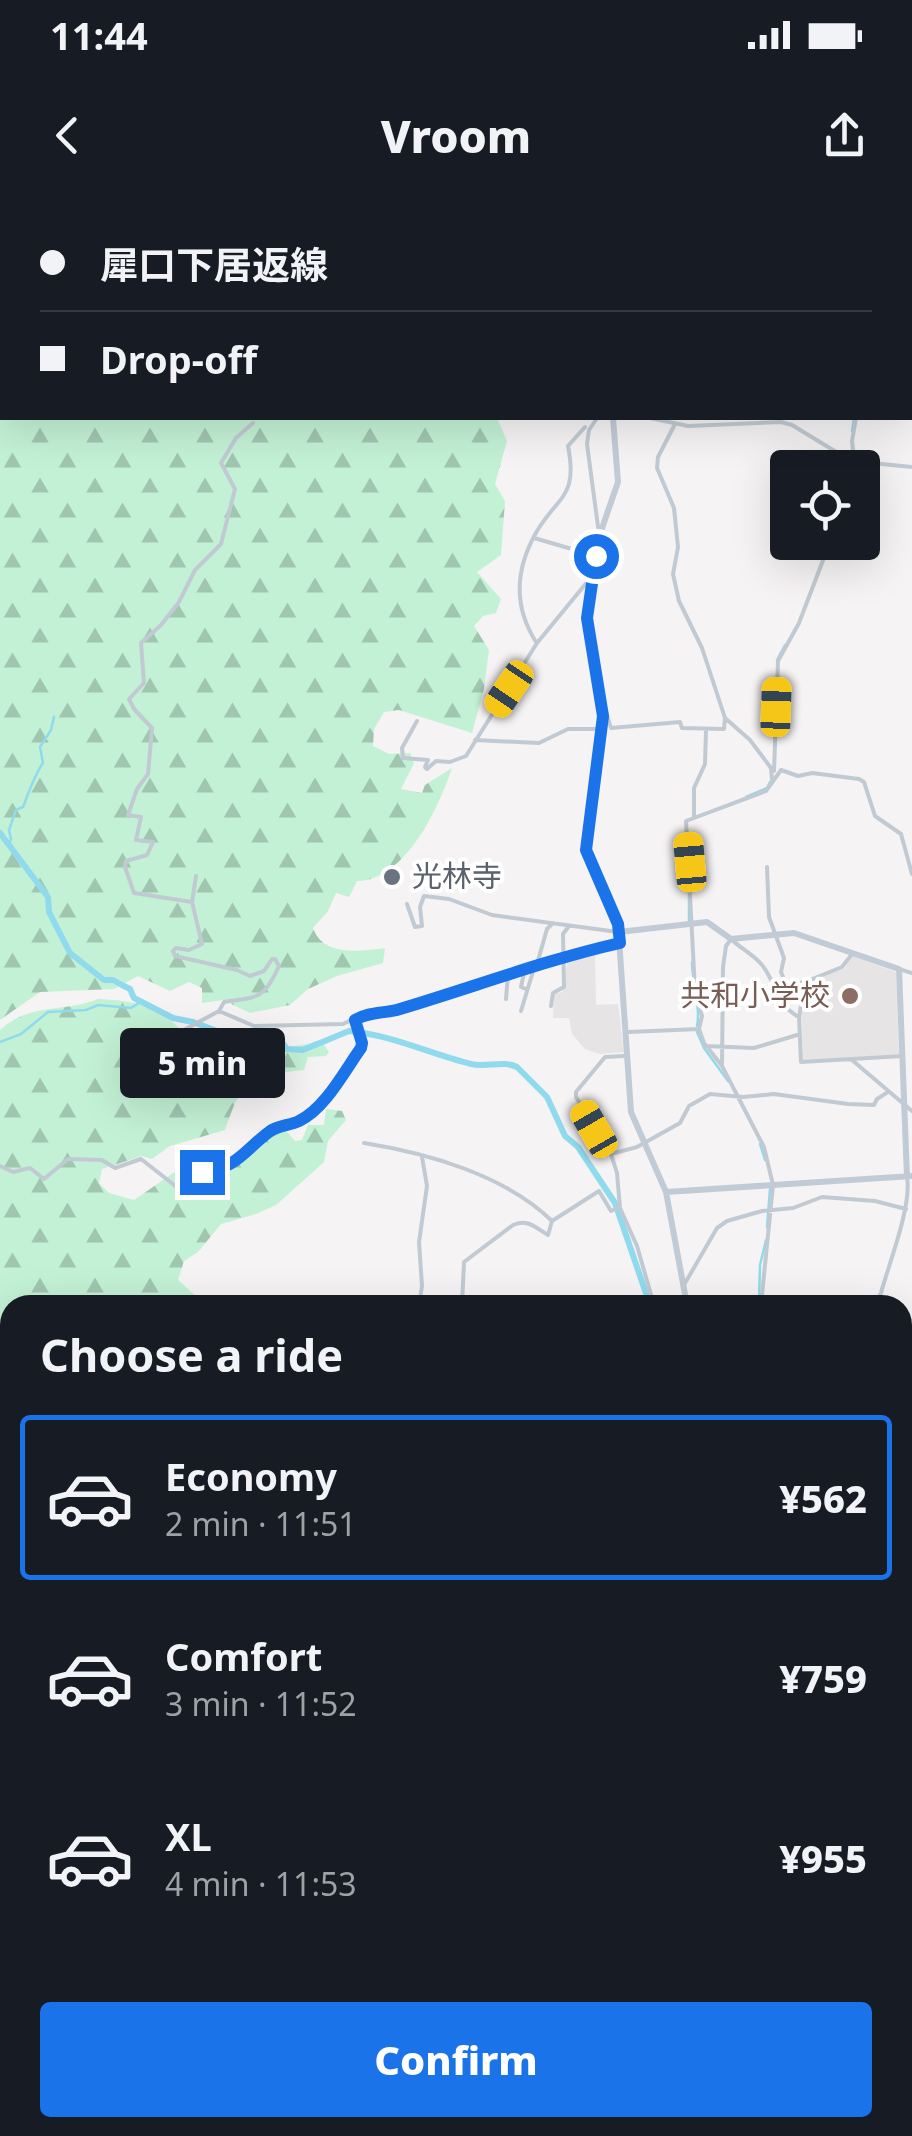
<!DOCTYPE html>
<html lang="en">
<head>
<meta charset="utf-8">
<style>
	body { margin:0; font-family:"Noto Sans","Noto Sans JP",sans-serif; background:#20242c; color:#f1f3f6; height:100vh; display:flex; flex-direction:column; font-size:38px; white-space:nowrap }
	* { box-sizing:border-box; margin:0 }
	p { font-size:32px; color:#9ea1a6 }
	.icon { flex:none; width:55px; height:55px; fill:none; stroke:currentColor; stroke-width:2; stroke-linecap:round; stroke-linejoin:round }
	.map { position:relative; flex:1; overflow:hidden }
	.side { position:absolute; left:0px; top:1095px; width:912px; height:842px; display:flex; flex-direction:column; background:#171b24; border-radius:30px 30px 0 0; box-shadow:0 10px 40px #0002 }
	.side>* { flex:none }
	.hud { position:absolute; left:0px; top:0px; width:912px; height:220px; box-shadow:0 10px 40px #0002; display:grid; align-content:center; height:220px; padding:0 40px; background:#171b24 }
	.fabs { position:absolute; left:770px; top:250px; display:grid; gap:20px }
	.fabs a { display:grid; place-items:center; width:110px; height:110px; border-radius:10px; background:#171b24; box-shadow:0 10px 40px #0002; font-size:50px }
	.end { position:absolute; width:45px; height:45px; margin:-22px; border:12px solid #1a73e8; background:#fff; box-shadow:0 0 0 5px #fff }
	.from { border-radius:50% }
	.bubble { position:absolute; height:70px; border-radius:10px; background:#171b24; box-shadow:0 10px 40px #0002; font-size:32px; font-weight:800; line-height:70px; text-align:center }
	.car { position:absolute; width:30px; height:60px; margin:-30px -15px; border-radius:12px; box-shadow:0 0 8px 2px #0007; background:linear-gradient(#f5c518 24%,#345 0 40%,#f5c518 0 76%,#345 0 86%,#f5c518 0) }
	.hud b { display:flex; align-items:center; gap:35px; height:95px; font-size:38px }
	.hud b+b { border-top:2px solid #363941 }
	.hud i { width:25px; height:25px; background:#f1f3f6 }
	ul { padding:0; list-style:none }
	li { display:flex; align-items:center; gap:30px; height:165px; margin:0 20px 15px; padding:0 20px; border:5px solid transparent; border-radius:10px }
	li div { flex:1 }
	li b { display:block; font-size:38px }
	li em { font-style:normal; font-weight:800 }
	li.selected { border-color:#1a73e8 }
	li>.icon { width:90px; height:90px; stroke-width:1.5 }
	h2 { padding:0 40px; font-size:45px; line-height:120px }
	.button { display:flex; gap:20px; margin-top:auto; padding:20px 40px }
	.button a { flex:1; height:115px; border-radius:10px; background:#1a73e8; color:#fff; font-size:40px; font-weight:800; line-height:115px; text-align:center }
	.status { display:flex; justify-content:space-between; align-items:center; height:70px; padding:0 50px; background:#171b24; direction:ltr }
	.status svg { height:28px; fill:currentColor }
	header { display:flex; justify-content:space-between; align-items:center; height:130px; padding:0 40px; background:#171b24; font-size:45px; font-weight:800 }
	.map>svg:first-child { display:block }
	.commercial { fill:#fdf9ef }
	.education { fill:#e6e4e5 }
	.forest { fill:url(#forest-firs) }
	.green { fill:#c3f1d5 }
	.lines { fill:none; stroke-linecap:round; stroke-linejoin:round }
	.stream { stroke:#90daee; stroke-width:2.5 }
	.river { stroke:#90daee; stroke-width:6 }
	.street { stroke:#c1cad2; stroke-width:4 }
	.secondary { stroke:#c1cbd6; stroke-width:6 }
	.primary { stroke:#b3c2d1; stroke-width:8 }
	.route { stroke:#1a73e8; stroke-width:12 }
	.worship-dot { fill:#6b7280; stroke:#fff; stroke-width:4 }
	.education-dot { fill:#8d6e63; stroke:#fff; stroke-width:4 }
	.labels { text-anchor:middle; stroke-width:8; stroke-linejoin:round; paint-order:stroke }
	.worship-label { font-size:30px; fill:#5b616d; stroke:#fff; text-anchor:start }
	.education-label { font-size:30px; fill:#785e54; stroke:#fff; text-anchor:end }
</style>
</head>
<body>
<div class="status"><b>11:44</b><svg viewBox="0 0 49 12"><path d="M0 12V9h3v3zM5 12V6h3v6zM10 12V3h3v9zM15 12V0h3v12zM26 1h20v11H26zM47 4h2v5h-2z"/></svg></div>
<header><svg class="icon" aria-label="back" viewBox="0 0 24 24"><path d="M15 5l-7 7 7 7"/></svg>Vroom<svg class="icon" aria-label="share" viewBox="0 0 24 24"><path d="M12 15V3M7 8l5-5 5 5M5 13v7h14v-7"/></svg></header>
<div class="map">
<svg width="912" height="1936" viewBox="0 0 912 1936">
	<defs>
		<pattern id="forest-firs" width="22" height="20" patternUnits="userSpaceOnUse" patternTransform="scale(2.5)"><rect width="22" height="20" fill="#c3f1d5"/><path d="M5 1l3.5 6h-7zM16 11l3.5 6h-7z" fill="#a0c6b0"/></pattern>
	</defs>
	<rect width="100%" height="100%" fill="#f5f3f3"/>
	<path class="commercial" d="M519,1928H582V1936H519Z"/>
	<path class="education" d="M595,753L596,805L618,804L624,852L600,854L585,849L572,834L569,818H553L554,794L562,792L568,759Z
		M853,756L896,772L899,854L803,861L801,809L806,783L845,768Z"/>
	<path class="forest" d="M0,0H505L2,2V218H497L507,241L495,284L505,301L501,355L477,372L501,399L496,413L483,416L474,426L489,450L484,489L472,533L399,510L384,512L374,529L373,546L389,554L410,553L414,563L401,589L422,593L425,585L452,568C439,607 405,681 357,681L349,697L336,693L328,711L313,728C323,757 360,751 385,748L383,763L337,776L308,789L290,805L250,813L223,800L202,803V788L189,782L170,791L138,776L114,789L40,792L0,820Z
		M98,799C144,801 168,809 194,847C224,834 227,845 257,847C279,849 300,847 321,840L329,852L326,856L308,857L304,870C248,877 244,875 225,930L170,946L152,959L142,956L102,969L99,983L109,993L134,1000L179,969L216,967L279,931H286L295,941L302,940L308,925H324L326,909L342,911L346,920L328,941L324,962L276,1005L256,1014L221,1024L198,1052L184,1061L178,1080L206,1105H10V1393L0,1398V830C31,802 63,813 98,799Z
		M0,1624L10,1630V1696L4,1700L0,1696Z"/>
	<path class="green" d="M10,1464V1547H9L5,1537H0V1470Z"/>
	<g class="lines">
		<path class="stream" d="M849,0L850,2
			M852,231L854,218
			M852,254V268
			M777,460L785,445
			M774,520L775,493
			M746,597L767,588L770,582
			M9,644L11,639L9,630L16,610L23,607C28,594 35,574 43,563L40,547L51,530L54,517
			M689,721V691
			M692,762C692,783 701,807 697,826
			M697,832L704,848L728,881
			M0,842L21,834L48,812L86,810L98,805L131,808L142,801
			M760,944L765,960
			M767,1027L770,989
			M759,1101L760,1065L766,1040
			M0,1479L10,1486
			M0,1534L10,1532
			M0,1627L10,1635
			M672,1928V1930
			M672,1934V1936
			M445,1936L446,1928"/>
		<path class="river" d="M0,633L48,697L49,712L70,753L104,780H113L122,785L130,789L134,798L173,818L193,822L246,842H282L287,849L303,850L349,831C392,835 430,854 471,864C486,868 503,860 517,867L547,897L565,936L578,947L615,1003L650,1105
			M602,1936V1928"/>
		<path class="street" d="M647,0L672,2
			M852,0V2
			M616,2V0
			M698,2V0
			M910,61L912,62
			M597,218L589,230L587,244L599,334
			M650,218L688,226L781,222L792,225L851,261L912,267
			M674,226L658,257L657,268L674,308L678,347L673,374L679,401L702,448L725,518L750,540L771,568L772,580
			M855,268L852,241L856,218
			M534,338L596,356
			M536,442C513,406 515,369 537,331C559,295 578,297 568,246L585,227
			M605,509L611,528L680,522L682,528L724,529L725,518
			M417,521L402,548L403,558L428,560L425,567L427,569L436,561L450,562L466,556L537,443L588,381
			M475,540L539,543L568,529H602
			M774,571L778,461L799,423L830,342
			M694,617V588L705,564L706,530
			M767,667L769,717L784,758L781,772L786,784
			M196,676L192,702L202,744L189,750L176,748L173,751L175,756L237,770L250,776L264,771L272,759H275L279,766C264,800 257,797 224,802L219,811
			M192,702L134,693L125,667L126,661L147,655L153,642L136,640L141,617L128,615L137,589L148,574L152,528L134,509L129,499L144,483L141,443L161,425L179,402L195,370L221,344L235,289L221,263L236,238L253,223
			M407,704L415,727L422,726L420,707L424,696L449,699L492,715L618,732
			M853,753L842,767L805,782L799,817L801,862L902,856
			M537,764L547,729L553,723
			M525,768L521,787L526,789
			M899,769L912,773
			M772,787L805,782
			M506,799L508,774
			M551,806L553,793L564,787L563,734L569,726
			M521,811L535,765
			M699,829L704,843L722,866
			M184,830L219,811L254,826L343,824L366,813L396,811L537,764L620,743
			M628,832L699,829L702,816L695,790L686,621L766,591L781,570L798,576L812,573L859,579L864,582L875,616L901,634L912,674
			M705,846L754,848L797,835
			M624,856L605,857L576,892V897L611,954L617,973L620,1008L637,1046L654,1105
			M852,860L912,911
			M364,943C427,953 505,975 552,1021
			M611,954L637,947L680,923L689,906L710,894L743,897L774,894L848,904L874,905L877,899L888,892
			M0,966L13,972L30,968L44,979L68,959L102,960L115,968L141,959L178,988L196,974L240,959L273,929L307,916L320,904L361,848L362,843L355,819
			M684,1085L717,1028L727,1021L762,1011L793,1008L822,997L875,1001L906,1009
			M419,1105L422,1086L419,1042L427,986L422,957
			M462,1105L464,1062L513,1025C527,1018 536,1028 548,1035L552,1021L599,991L611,1011L618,1008
			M761,1105L773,985L764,947L722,866L723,767L726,746L731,739C740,748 754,755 762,765C776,781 775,805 799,817
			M873,1105L881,1093C889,1063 912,1006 907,977
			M902,1164L912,1165
			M902,1313H912
			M0,1411L10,1414
			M0,1436L5,1445L2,1449L8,1452L0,1457
			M0,1467L10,1462
			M0,1551L10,1550
			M902,1600L912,1602
			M902,1636L909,1602
			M902,1668L912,1667
			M902,1720L912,1722
			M902,1798L912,1800
			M902,1882L912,1884
			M629,1928V1932H673
			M824,1930L846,1928
			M425,1936L426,1928
			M459,1936L460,1928
			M548,1936V1928
			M584,1936V1928
			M611,1936V1928
			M684,1936L685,1928
			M769,1936L770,1928
			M786,1936L790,1928"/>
		<path class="secondary" d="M672,2L673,0
			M613,218L618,282L599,337L588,394L587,418L603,516L586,650L618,724L631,912L666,992L687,1105
			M619,732L707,722L731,739L794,733L899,769L907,977
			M666,992L912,976
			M902,1551L912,1565
			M902,1782L912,1737
			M513,1936L514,1928"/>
		<path class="primary" d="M902,1838L912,1839
			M325,1928L332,1936
			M152,1936L157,1928
			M866,1936L868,1928"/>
	</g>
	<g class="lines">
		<path class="route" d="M202,972C234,971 247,948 269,932C278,925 289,926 299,921C325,909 345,870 361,848L362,843L355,820C370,811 384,814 400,809C474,787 545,760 620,743L618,724L586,650L603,516L587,418L596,356"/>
	</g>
	<circle class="worship-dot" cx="392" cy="677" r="10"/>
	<circle class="education-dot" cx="850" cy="796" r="10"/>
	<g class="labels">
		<g class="worship-label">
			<text x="412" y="687">光林寺</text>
		</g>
		<g class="education-label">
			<text x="830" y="806">共和小学校</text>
		</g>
	</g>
</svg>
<div class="fabs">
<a><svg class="icon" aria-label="locate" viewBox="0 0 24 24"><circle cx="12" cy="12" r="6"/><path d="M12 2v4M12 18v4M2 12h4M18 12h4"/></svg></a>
</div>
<i class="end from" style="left:596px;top:356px"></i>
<i class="end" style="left:202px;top:972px"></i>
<div class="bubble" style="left:120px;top:828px;width:165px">5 min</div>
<i class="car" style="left:509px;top:489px;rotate:214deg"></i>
<i class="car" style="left:776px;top:507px;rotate:2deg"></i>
<i class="car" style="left:690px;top:662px;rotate:355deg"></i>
<i class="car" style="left:594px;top:929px;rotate:330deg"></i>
<div class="hud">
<b><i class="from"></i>犀口下居返線</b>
<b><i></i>Drop-off</b>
</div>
<section class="side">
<h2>Choose a ride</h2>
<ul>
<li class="selected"><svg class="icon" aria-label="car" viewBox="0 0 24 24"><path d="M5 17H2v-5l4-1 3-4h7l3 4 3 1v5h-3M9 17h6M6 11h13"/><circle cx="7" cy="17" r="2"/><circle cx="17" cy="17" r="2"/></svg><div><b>Economy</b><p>2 min · 11:51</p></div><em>¥562</em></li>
<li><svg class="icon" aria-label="car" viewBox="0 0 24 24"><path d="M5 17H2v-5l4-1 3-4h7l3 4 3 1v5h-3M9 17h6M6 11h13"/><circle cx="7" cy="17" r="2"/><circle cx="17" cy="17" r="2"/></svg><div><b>Comfort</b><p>3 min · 11:52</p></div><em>¥759</em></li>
<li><svg class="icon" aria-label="car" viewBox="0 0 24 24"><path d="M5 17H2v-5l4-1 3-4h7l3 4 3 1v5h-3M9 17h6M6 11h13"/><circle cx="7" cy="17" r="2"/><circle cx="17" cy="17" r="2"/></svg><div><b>XL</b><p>4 min · 11:53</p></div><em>¥955</em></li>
</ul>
<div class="button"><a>Confirm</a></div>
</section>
</div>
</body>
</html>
